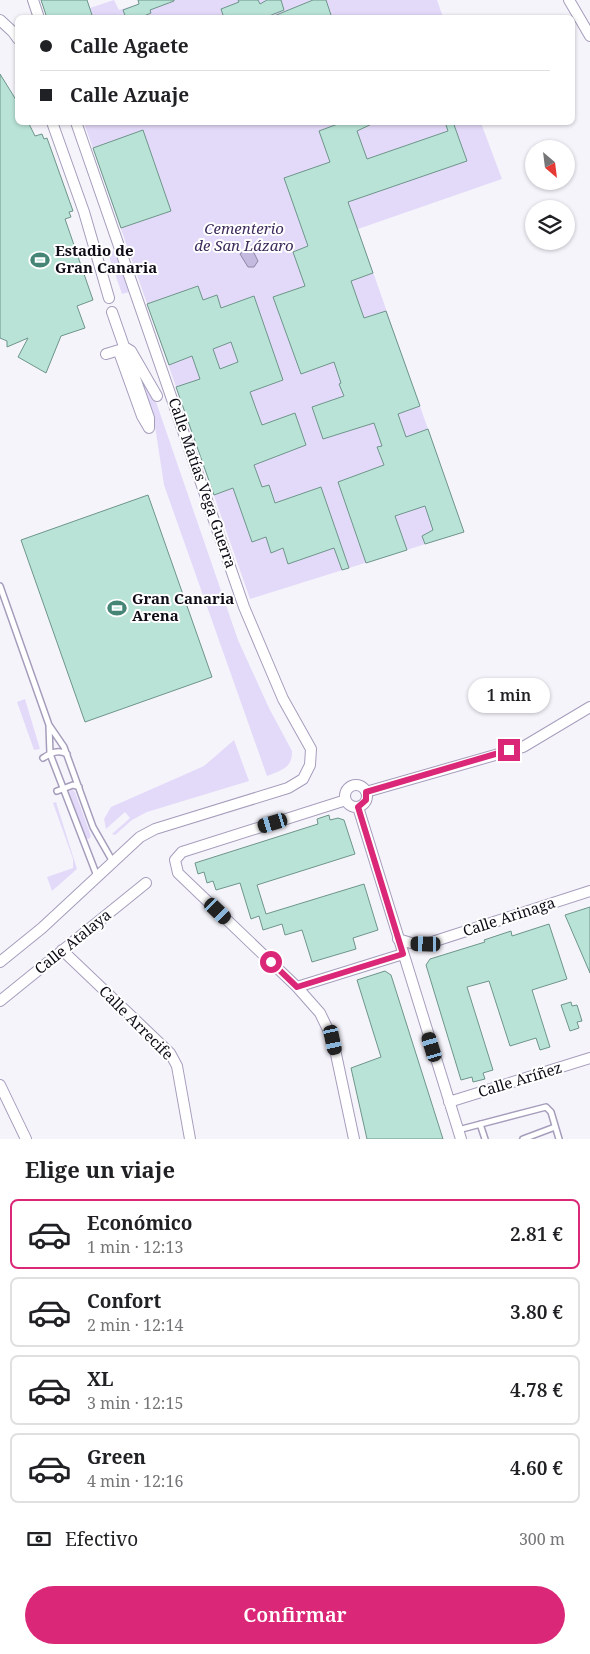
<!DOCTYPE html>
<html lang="es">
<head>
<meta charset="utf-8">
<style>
	body { margin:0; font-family:"Noto Serif",serif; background:#f6f6f6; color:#202124; height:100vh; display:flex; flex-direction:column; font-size:19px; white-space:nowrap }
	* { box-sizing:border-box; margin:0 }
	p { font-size:16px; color:#757577 }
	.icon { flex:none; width:28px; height:28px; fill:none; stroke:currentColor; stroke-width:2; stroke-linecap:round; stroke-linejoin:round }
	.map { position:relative; height:1139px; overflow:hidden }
	.drawer { display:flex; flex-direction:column; background:#fff; flex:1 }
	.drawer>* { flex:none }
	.hud { position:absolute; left:15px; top:15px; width:560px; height:110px; border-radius:8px; box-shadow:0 1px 4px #0004; display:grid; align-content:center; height:110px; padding:0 25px; background:#fff }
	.needle { width:32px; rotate:152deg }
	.fabs { position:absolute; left:525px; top:140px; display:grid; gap:10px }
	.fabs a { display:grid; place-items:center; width:50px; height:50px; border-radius:50%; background:#fff; box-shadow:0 1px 4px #0004; font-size:25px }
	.end { position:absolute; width:22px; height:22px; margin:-11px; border:6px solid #db2777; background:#fff; box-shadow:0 0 0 2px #fff }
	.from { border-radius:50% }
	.bubble { position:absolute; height:35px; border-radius:18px; background:#fff; box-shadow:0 1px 4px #0004; font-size:16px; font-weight:600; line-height:35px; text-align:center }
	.car { position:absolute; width:15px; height:30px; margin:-15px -8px; border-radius:6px; box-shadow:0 0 4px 1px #0007; background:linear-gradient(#222 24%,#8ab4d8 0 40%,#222 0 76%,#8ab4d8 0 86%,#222 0) }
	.hud b { display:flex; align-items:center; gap:18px; height:48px; font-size:19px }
	.hud b+b { border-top:1px solid #e0e0e0 }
	.hud i { width:12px; height:12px; background:#202124 }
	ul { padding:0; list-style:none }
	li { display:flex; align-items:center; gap:15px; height:70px; margin:0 10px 8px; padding:0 15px; border:2px solid #e0e0e0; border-radius:8px }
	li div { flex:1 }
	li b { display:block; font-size:19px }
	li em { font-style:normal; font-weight:600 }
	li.current { border-color:#db2777 }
	li>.icon { width:45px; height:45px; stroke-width:1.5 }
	h2 { padding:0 25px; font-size:22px; line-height:60px }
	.pay { display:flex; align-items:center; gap:12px; height:55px; padding:0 25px; font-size:19px }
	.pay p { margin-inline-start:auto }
	.cta { display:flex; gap:10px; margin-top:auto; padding:10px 25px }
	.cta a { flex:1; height:58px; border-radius:30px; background:#db2777; color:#fff; font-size:20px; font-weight:600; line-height:58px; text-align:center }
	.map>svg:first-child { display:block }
	.green { fill:#e3daf9 }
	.water { fill:#c4b9df; stroke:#8d85a3 }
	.building { fill:#b9e3d7; stroke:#6e958a; fill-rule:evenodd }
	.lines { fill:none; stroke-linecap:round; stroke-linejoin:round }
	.lane-casing { stroke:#a69dbc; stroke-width:8 }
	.street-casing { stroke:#a69dbc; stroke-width:12 }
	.lane { stroke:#fff; stroke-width:5 }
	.street { stroke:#fff; stroke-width:10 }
	.route { stroke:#db2777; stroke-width:6 }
	.labels { text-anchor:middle; stroke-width:4; stroke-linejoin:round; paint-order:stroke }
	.park-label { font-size:15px; font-style:italic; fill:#3e2c5d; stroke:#fff }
	.poi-label { font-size:15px; font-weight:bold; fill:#0e0b16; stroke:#fff; text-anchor:start }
	.street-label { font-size:15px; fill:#0e0b16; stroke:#fff }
</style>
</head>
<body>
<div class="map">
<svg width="590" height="1139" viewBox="0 0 590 1139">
	<rect width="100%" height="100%" fill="#f6f4fb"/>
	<path class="green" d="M41,0H87L90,8L114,0L119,10L139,4L138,0H437L443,17L47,18Z
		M84,123H481L502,179L358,229L464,532L250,599Z
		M114,250L129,292L122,294L108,254Z
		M134,366L154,396L238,640L269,708L292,751C293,768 280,771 267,776L164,485L155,426Z
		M25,699L40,749L34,750L17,702Z
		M234,740L249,781L147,812L132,820L115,835L112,834L130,818L125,812L106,829L104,819L111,807L204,766Z
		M72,789L75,792L91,836L89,839L85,838L69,792Z
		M56,802L77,869L52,891L47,877L73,868V859L53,803Z"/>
	<path class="water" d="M246,249H252L258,261L254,267H248L240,254Z"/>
	<path class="building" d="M41,0H87L92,15L85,18H47Z
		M138,0H174V1L150,10L151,13L144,16L126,18L123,10L139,4Z
		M238,0H258L260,4L267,0H281L284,10L264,18H224L221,9L239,2Z
		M313,0H326L332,18H269Z
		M0,74L18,103V122H28L35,136L42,134L44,139L47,138L73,211L69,212L71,217L65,219L93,300L77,306L85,328L61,336L46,373L18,357L28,338L7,347V341L0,338Z
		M343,122H376L357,131L367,159L448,131L445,122H453L467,161L348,202L373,273L351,281L358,301L364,318L386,311L420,406L398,414L406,437L428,429L464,532L425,544L422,536L433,530L425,506L395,516L407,550L366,563L338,482L384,465L377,447L382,446L374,423L323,439L312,407L344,396L339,384L341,383L334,362L301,374L273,297L305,286L293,252L308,246L284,178L330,162L319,131Z
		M143,130L171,211L121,228L93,148Z
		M198,286L203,300L217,295L221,308L254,296L283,380L250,392L255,406L262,425L295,413L306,445L254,465L262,487L269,485L275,503L321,487L349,568L342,570L334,548L288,564L283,548L271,553L266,537L252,542L233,488L214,495L176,387L200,379L192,356L169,365L147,304ZM231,342L238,362L220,369L213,349Z
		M148,495L212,677L85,722L21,540Z
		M329,815L330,820L338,818L344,820L355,854L257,885L266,914L364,884L378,930L353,938L356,949L312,962L302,930L285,935L282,924L263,930L259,916L251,919L240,883L216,890L213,881L207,883L204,872L198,874L195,863L318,824L317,819Z
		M590,907V973L565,915Z
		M549,924L567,979L532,990L550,1047L540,1050L536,1038L510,1046L489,981L467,987L493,1070L483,1073L485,1079L473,1082L472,1077L461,1080L426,965L430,959L485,942L484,940L511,931L512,936Z
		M385,971L391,975L443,1139H367L351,1068L381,1057L357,980Z
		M571,1002L572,1006L577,1005L582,1021L577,1022L579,1028L570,1031L561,1005Z"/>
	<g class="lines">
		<g class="lane-casing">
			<path id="lane" d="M0,586L49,725L64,747L93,827L113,862
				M49,726L50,754L97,876
				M43,758C51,753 58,749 67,754
				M57,791L73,785L79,787
				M480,1124L485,1139
				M458,1130L546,1107L551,1112L559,1139
				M523,1139L555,1127"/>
		</g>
		<g class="street-casing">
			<path id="street" d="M33,0L39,18
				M569,0L590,36
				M0,20L13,32L18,39
				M52,122L84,212L109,298
				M112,312L149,418V428L142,416L119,352
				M106,354L126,348L131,351L157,396
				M345 796a11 11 0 1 1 22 0a11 11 0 1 1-22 0Z
				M366,792L523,747L590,707
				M346,800L182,852L175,860L178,873L297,987L320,1013L333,1040L354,1139
				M358,807L461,1139
				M398,939L411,943L426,944L590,891
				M62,950L170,1053L177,1066L190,1139
				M0,962L42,928L140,837L155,829L288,788L303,779L310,765L311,749L283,699L244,607L76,122
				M297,987L403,954
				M0,1001L146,883
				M0,1085L26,1139
				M449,1102L590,1058"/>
		</g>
		<use href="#lane" class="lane"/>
		<use href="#street" class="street"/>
	</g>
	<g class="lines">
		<path class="route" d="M271,962L297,987L403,954L358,807L366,800V792L509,750"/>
	</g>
	<defs>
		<g id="stadium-bare" transform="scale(1.5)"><path d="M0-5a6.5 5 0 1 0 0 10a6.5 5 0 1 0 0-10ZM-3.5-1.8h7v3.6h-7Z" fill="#448575" stroke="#fff" stroke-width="2.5" paint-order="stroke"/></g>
	</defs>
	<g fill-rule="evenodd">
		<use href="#stadium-bare" x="40" y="260"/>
		<use href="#stadium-bare" x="117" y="608"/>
	</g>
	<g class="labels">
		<g class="park-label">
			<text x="244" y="234">Cementerio<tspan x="244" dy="17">de San Lázaro</tspan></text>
		</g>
		<g class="poi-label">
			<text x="55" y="256">Estadio de<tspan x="55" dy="17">Gran Canaria</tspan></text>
			<text x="132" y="604">Gran Canaria<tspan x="132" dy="17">Arena</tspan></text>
		</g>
		<g class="street-label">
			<text transform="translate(202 483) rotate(71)" y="5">Calle Matías Vega Guerra</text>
			<text transform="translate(509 917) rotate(-18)" y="5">Calle Arinaga</text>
			<text transform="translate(73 942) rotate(-39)" y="5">Calle Atalaya</text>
			<text transform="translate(136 1023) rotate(45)" y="5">Calle Arrecife</text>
			<text transform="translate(520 1080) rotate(-17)" y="5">Calle Aríñez</text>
		</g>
	</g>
</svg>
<div class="fabs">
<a><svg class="needle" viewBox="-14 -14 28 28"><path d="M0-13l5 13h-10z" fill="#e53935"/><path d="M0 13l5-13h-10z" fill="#757577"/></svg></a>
<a><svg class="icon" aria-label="layers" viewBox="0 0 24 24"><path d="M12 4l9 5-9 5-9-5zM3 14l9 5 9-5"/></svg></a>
</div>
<i class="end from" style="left:271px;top:962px"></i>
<i class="end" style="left:509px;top:750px"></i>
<div class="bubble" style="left:468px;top:678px;width:82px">1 min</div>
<i class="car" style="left:273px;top:823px;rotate:253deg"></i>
<i class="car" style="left:218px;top:911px;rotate:134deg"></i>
<i class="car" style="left:426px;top:944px;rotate:271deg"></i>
<i class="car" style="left:333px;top:1040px;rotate:168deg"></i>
<i class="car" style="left:432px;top:1047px;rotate:343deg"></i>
<div class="hud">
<b><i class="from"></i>Calle Agaete</b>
<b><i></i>Calle Azuaje</b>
</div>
</div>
<section class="drawer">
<h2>Elige un viaje</h2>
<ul>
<li class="current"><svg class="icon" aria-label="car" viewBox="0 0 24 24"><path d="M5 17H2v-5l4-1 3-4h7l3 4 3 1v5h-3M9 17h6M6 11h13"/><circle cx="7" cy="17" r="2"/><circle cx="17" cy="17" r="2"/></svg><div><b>Económico</b><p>1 min · 12:13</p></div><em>2.81 €</em></li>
<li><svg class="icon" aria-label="car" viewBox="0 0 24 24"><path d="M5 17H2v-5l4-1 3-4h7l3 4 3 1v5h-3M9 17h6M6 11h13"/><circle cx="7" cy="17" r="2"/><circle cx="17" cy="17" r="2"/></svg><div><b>Confort</b><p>2 min · 12:14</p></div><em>3.80 €</em></li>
<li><svg class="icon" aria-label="car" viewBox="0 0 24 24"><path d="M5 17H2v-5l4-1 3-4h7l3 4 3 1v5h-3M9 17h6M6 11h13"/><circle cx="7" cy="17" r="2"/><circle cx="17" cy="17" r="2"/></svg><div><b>XL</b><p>3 min · 12:15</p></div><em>4.78 €</em></li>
<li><svg class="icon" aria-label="car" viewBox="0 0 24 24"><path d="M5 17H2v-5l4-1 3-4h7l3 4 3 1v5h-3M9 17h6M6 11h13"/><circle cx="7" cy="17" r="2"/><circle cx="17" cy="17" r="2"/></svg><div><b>Green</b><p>4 min · 12:16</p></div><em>4.60 €</em></li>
</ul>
<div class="pay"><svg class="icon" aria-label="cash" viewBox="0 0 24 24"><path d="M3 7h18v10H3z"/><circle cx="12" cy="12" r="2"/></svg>Efectivo<p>300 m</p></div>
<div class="cta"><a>Confirmar</a></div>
</section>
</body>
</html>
